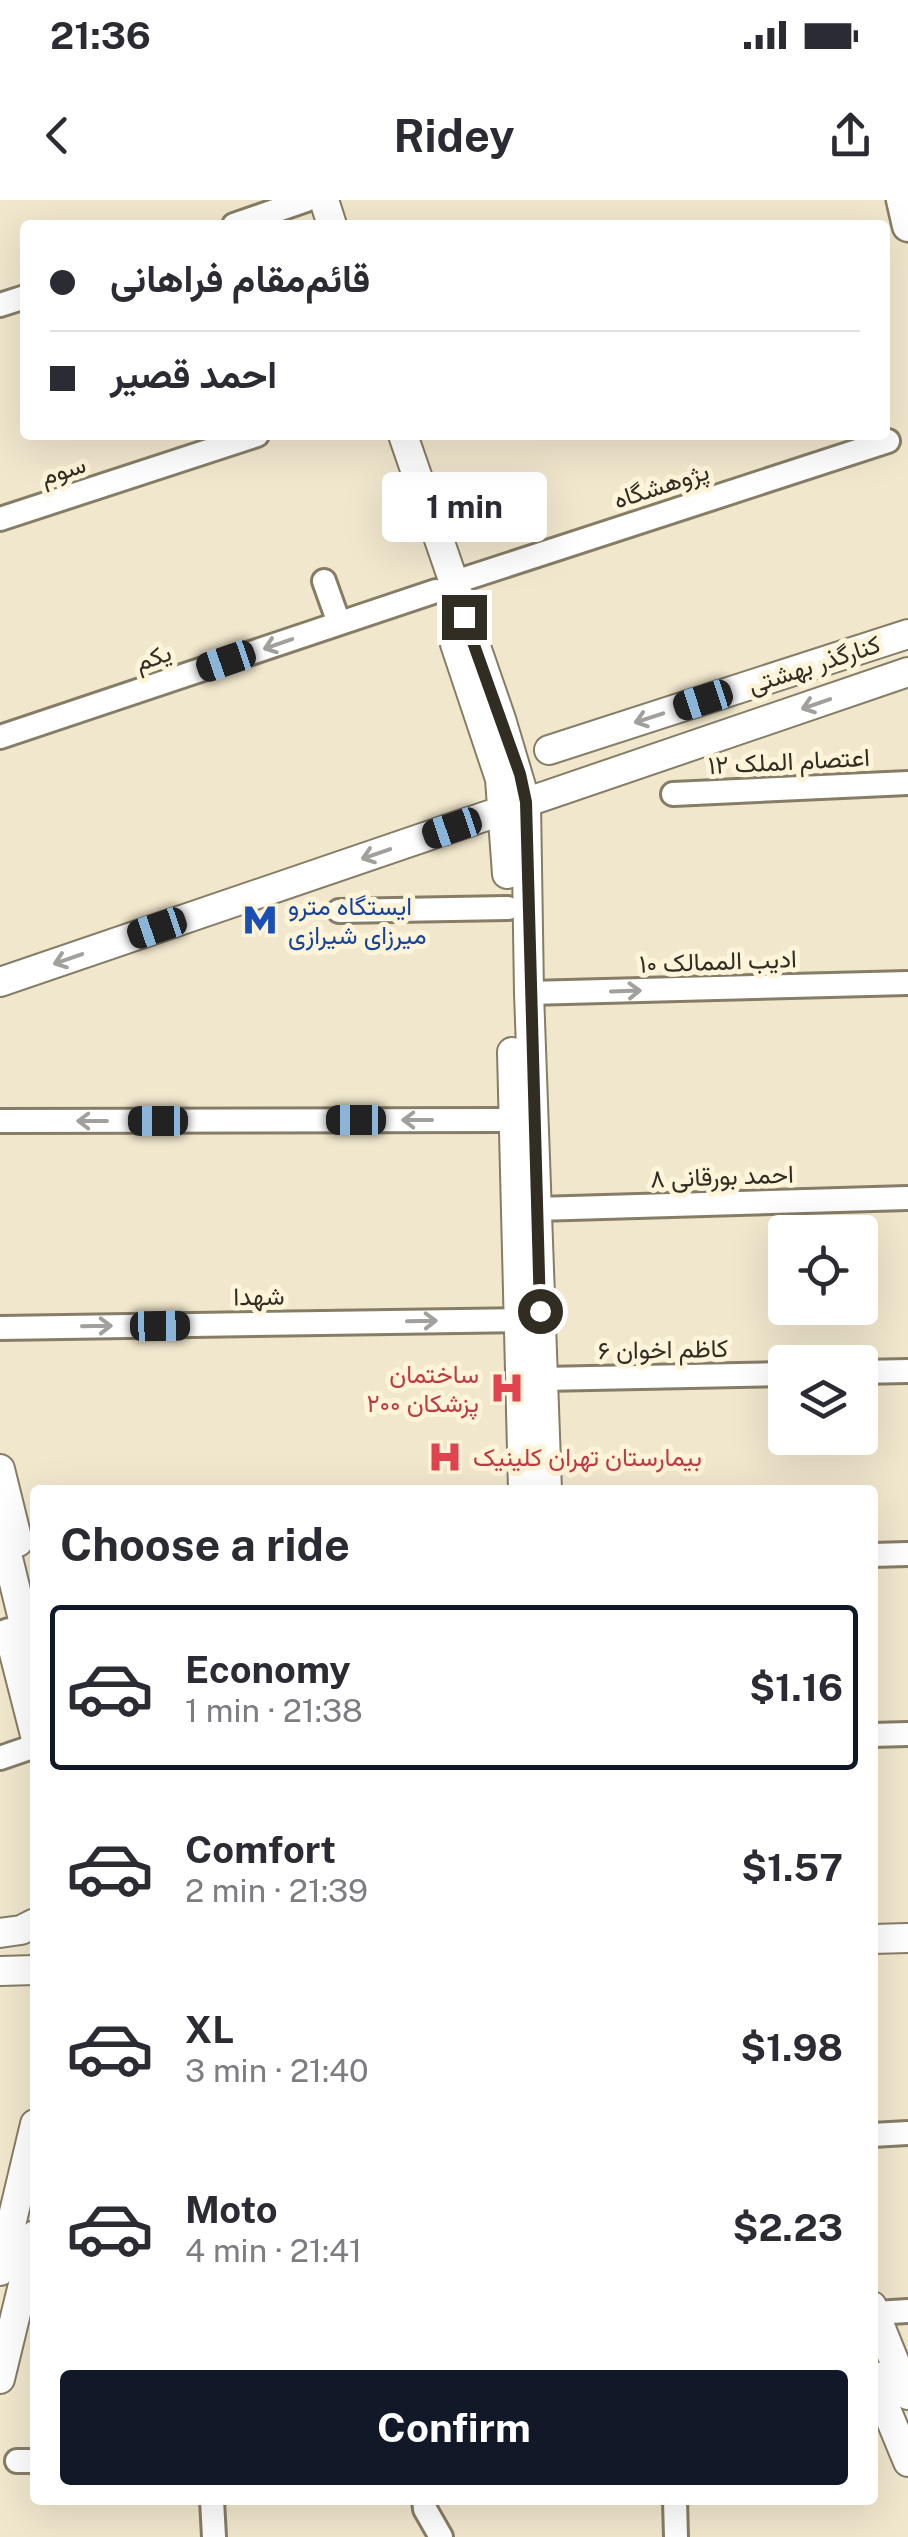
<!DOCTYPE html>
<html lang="en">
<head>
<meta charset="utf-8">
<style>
	body { margin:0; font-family:"Public Sans",Vazirmatn,sans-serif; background:#f7f7f7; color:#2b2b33; height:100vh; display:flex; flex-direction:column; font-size:38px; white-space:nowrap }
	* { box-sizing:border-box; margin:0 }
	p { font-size:32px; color:#7c7c81 }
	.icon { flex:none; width:55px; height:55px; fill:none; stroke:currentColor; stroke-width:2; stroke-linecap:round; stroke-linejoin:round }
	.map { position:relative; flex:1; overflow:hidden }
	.side { position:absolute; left:30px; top:1285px; width:848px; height:1020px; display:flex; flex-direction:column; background:#fff; border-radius:10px; box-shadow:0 10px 40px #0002 }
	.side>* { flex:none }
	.hud { position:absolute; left:20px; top:20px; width:870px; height:220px; border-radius:10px; box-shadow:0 10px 40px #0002; display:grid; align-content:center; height:220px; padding:0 30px; background:#fff }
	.tools { position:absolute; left:768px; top:1015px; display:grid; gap:20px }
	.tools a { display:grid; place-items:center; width:110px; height:110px; border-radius:10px; background:#fff; box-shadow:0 10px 40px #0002; font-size:50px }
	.end { position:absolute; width:45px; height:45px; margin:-22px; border:12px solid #312d23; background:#fff; box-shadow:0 0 0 5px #fff }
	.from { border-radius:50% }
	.bubble { position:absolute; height:70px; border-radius:10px; background:#fff; box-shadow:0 10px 40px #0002; font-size:32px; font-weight:700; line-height:70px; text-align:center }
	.car { position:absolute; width:30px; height:60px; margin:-30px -15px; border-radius:12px; box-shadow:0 0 8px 2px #0007; background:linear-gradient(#222 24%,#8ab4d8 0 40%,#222 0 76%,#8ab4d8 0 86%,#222 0) }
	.hud b { display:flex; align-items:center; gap:35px; height:95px; font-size:38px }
	.hud b+b { border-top:2px solid #e1e1e2 }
	.hud i { width:25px; height:25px; background:#2b2b33 }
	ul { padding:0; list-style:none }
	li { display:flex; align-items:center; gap:30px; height:165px; margin:0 20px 15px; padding:0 10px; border:5px solid transparent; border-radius:10px }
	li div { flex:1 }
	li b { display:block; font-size:38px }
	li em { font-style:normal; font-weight:700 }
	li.on { border-color:#111827 }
	li>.icon { width:90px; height:90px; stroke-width:1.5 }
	h2 { padding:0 30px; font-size:45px; line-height:120px }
	.cta { display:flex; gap:20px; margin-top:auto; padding:20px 30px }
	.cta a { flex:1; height:115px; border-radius:10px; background:#111827; color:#fff; font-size:40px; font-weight:700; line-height:115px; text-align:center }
	.status { display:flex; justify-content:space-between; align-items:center; height:70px; padding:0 50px; background:#fff; direction:ltr }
	.status svg { height:28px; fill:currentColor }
	header { display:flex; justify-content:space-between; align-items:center; height:130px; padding:0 30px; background:#fff; font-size:45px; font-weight:700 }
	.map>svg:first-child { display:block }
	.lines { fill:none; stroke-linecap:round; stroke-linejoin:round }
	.minor-casing { stroke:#867d66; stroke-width:28 }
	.major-casing { stroke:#867d66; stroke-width:32 }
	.highway-casing { stroke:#867d66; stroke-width:35 }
	.minor { stroke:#fff; stroke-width:22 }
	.major { stroke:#fff; stroke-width:28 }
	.highway { stroke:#fff; stroke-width:30 }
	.oneway { stroke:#a2a09c }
	.route { stroke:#312d23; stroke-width:12 }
	.labels { text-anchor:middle; stroke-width:10; stroke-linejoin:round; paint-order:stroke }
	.street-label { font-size:25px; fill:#312d23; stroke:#fef4da }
	.transit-label { font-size:25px; fill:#164399; stroke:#fef4da; text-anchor:start }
	.health-label { font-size:25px; fill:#be3a42; stroke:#fef4da; text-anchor:end }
</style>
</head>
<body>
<div class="status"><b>21:36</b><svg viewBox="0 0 49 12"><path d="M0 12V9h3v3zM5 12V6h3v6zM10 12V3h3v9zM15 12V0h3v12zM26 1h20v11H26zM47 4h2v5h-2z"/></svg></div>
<header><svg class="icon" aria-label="back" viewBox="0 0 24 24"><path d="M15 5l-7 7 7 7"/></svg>Ridey<svg class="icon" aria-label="share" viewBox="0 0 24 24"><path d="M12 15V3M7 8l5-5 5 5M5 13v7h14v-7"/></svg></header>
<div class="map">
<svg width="908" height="2337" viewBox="0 0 908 2337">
	<rect width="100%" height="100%" fill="#f1e7cd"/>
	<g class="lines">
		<g class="minor-casing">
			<path id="minor" d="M234,25L306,0
				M0,105L25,97
				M0,319L257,235
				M324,381L339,423
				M452,383L888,241
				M0,537L436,391
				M673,594L908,583
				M339,711L508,708
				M529,793L908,783
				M0,921L514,920
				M537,1009L908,998
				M0,1128L519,1120
				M860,1172L908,1171
				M542,1179L785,1174
				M872,1355L908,1354
				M0,1433L9,1430
				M872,1535L908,1534
				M0,1558L35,1546
				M872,1935L908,1933
				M875,2113L908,2111
				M17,2261H35
				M212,2300L214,2337
				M424,2300L425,2309L441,2337
				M675,2300L676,2337"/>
		</g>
		<g class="major-casing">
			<path id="major" d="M324,0L332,25
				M403,235L501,519L526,603L529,793L547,1290
				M455,444L500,579L507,674
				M549,550L908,434
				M0,782L908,472
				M512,852L523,1290
				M0,1269L18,1342
				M0,1325L35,1469
				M13,1449L35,1535
				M0,1733L21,1730L35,1723
				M872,1739L908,1738
				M0,1771L35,1770
				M0,2071L35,1924
				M872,2106L908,2195
				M872,2175L908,2262
				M0,2179L35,2035"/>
		</g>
		<g class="highway-casing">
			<path id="highway" d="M902,0L908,26"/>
		</g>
		<use href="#minor" class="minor"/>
		<use href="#major" class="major"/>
		<use href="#highway" class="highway"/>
	</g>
	<defs><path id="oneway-shaft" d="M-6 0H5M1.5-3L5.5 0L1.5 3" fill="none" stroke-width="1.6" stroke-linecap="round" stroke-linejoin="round" transform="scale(2.5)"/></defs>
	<g class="oneway">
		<use href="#oneway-shaft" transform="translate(278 444) rotate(161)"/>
		<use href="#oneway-shaft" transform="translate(816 504) rotate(161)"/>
		<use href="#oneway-shaft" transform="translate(649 518) rotate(162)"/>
		<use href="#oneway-shaft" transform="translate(376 654) rotate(161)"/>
		<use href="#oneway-shaft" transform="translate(68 759) rotate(161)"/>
		<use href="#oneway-shaft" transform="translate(626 791) rotate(-2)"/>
		<use href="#oneway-shaft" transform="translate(417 920) rotate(180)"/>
		<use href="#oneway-shaft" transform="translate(92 921) rotate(180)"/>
		<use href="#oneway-shaft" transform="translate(422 1121) rotate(-1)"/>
		<use href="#oneway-shaft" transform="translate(97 1126) rotate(-1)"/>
	</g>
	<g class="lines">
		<path class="route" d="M464,417L520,574L526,602L540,1111"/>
	</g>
	<defs>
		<g id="metro-bare" transform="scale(2.7)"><path d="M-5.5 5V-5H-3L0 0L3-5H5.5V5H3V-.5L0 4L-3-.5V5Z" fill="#1a4fb4" stroke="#fef4da" stroke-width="2.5" paint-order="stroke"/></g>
		<g id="hospital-bare" transform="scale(2.7)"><path d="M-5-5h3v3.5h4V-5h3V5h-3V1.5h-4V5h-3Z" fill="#e0444e" stroke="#fef4da" stroke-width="2.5" paint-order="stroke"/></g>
	</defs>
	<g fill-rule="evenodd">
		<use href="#metro-bare" x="260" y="720"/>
		<use href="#hospital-bare" x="507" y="1188"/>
		<use href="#hospital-bare" x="445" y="1257"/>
	</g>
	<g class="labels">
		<g class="street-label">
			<text transform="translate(63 270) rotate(-18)" y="9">سوم</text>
			<text transform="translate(661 285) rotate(-18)" y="9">پژوهشگاه</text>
			<text transform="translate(153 457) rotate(-19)" y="9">یکم</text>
			<text transform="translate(814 464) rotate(-18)" y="9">کنارگذر بهشتی</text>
			<text transform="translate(789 561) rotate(-3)" y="9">اعتصام الملک ۱۲</text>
			<text transform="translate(718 761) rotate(-2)" y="9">ادیب الممالک ۱۰</text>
			<text transform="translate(722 976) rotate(-2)" y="9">احمد بورقانی ۸</text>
			<text transform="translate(259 1096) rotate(-1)" y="9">شهدا</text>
			<text transform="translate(663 1149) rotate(-1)" y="9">کاظم اخوان ۶</text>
		</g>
		<g class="transit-label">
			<text x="288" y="715">ایستگاه مترو<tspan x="288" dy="29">میرزای شیرازی</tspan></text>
		</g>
		<g class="health-label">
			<text x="479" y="1183">ساختمان<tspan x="479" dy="29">پزشکان ۲۰۰</tspan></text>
			<text x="473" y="1266" text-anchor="start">بیمارستان تهران کلینیک</text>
		</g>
	</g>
</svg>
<div class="tools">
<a><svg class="icon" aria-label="locate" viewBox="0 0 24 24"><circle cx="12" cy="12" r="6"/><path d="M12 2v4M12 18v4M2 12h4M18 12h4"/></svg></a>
<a><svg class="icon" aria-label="layers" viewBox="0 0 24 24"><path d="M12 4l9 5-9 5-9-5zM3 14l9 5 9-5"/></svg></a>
</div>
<i class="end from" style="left:540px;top:1111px"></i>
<i class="end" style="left:464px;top:417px"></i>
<div class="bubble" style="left:382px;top:272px;width:165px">1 min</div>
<i class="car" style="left:226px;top:461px;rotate:251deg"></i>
<i class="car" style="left:703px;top:500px;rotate:252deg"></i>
<i class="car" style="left:452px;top:628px;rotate:251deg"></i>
<i class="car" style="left:157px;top:728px;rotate:251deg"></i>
<i class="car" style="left:356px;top:920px;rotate:270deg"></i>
<i class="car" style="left:158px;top:921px;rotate:270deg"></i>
<i class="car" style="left:160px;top:1126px;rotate:89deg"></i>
<div class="hud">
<b><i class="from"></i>قائم‌مقام فراهانی</b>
<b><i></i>احمد قصیر</b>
</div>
<section class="side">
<h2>Choose a ride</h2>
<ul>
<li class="on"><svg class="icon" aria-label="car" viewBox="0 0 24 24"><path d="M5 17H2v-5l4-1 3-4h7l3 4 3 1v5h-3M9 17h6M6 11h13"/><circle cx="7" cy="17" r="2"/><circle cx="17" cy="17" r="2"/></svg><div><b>Economy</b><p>1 min · 21:38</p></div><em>$1.16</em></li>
<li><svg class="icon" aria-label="car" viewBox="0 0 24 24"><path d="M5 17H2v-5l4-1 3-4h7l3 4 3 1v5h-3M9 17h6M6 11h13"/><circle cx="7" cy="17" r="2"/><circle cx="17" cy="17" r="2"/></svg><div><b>Comfort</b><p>2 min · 21:39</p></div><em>$1.57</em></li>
<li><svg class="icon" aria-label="car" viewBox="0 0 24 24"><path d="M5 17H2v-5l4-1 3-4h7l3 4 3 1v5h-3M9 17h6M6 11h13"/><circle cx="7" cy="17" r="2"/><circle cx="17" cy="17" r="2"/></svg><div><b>XL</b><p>3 min · 21:40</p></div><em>$1.98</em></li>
<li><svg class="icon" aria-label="car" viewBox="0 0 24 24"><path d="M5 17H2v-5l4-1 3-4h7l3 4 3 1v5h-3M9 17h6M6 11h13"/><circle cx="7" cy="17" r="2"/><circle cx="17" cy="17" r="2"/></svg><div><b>Moto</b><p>4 min · 21:41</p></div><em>$2.23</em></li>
</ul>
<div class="cta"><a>Confirm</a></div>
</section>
</div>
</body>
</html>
